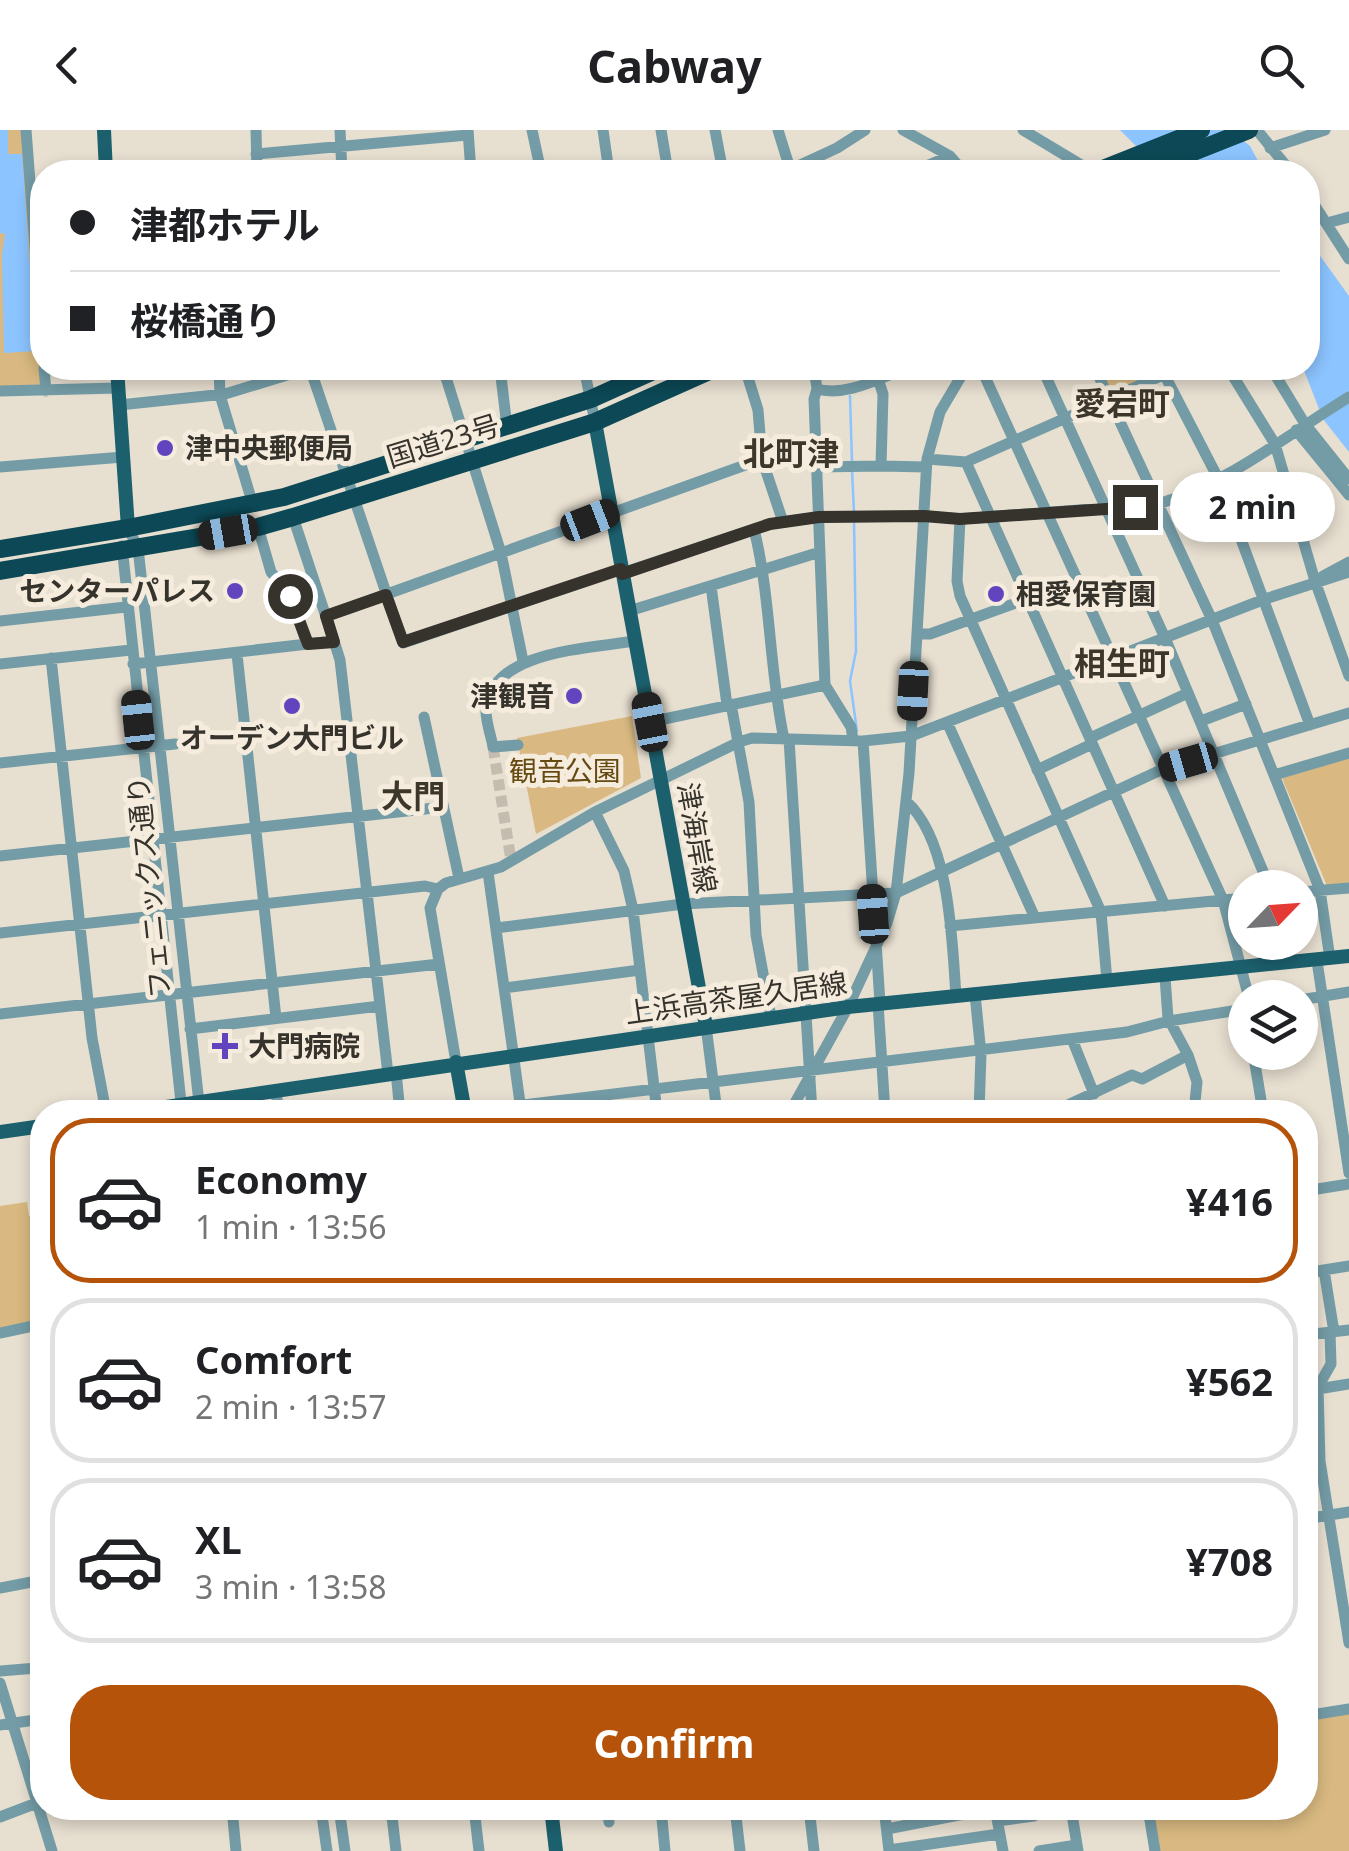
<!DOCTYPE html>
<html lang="en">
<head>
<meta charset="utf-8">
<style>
	body { margin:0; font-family:"Noto Sans","Noto Sans JP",sans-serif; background:#f2f2f2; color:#202124; height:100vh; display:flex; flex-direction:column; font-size:38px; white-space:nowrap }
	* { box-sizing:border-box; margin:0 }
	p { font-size:32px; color:#757577 }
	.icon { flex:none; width:55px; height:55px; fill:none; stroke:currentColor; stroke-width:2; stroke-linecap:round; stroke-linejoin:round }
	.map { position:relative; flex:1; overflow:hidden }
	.drawer { position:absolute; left:30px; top:970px; width:1288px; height:720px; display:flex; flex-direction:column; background:#fff; border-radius:40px; box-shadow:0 5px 15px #0003 }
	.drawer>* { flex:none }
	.hud { position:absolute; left:30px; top:30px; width:1290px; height:220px; border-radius:40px; box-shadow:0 5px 15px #0003; display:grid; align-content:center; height:220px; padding:0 40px; background:#fff }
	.needle { width:65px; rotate:65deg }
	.controls { position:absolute; left:1228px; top:740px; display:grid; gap:20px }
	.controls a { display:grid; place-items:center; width:90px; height:90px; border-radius:50%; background:#fff; box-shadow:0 5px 15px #0003; font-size:50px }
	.end { position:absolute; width:45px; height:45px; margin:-22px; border:12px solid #36332d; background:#fff; box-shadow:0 0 0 5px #fff }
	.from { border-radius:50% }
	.bubble { position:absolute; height:70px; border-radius:35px; background:#fff; box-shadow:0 5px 15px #0003; font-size:32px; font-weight:700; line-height:70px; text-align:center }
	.car { position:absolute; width:30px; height:60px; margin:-30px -15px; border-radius:12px; box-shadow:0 0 8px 2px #0007; background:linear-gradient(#222 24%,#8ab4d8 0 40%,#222 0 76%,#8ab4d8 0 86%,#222 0) }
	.hud b { display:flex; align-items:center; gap:35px; height:95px; font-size:38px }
	.hud b+b { border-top:2px solid #e0e0e0 }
	.hud i { width:25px; height:25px; background:#202124 }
	ul { padding:18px 0 0; list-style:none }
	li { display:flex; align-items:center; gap:30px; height:165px; margin:0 20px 15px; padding:0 20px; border:5px solid #e0e0e0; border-radius:40px }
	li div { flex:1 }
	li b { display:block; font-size:38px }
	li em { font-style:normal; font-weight:700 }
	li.active { border-color:#b45309 }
	li>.icon { width:90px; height:90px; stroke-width:1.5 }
	.button { display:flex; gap:20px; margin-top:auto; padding:20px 40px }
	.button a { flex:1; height:115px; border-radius:40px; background:#b45309; color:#fff; font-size:40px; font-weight:700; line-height:115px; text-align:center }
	header { display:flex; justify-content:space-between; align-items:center; height:130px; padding:0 40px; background:#fff; font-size:45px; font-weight:700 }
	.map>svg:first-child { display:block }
	.green { fill:#d9b981 }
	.water { fill:#8cc4ff }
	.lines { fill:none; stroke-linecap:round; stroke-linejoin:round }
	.stream { stroke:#8cc4ff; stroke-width:2.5 }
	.minor-tunnel { stroke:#c4bdaf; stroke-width:11; stroke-dasharray:11 5.5; stroke-linecap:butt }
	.minor { stroke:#749ca6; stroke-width:11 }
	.major { stroke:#1c606e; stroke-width:14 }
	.highway { stroke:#0c4855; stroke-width:18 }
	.route { stroke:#36332d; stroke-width:12 }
	.poi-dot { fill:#6245be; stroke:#f5ecdd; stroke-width:4 }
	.labels { text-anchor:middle; stroke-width:10; stroke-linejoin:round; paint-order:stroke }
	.street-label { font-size:28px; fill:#36332d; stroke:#f5ecdd }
	.poi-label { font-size:28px; font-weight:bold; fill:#36332d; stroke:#f5ecdd; text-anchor:start }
	.park-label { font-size:28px; fill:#654a12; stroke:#f5ecdd }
	.quarter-label { font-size:32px; font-weight:bold; fill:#3d362a; stroke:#f5ecdd }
</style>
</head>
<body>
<header><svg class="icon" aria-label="back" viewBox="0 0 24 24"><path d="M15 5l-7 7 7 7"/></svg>Cabway<svg class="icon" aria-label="search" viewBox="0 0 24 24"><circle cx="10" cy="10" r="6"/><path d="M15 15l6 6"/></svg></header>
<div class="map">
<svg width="1349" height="1721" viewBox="0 0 1349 1721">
	<rect width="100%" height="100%" fill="#e7dfd0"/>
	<path class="green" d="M0,0H21L42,254L38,256H0Z
		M1157,238V243L1114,262L1109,261L1099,239Z
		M632,586L641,648L536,704L517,608Z
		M1349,625V754L1327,756L1282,648Z
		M27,1072L29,1086L42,1085V1189L0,1198V1076Z
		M1349,1583V1721H1158L1151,1678H1305V1590Z"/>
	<path class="water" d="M0,0H8V24H22L36,221L4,223L2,125L5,104L0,103Z
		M1120,0H1230L1250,16L1264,42H1162Z
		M1308,109L1349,166V322L1323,289L1303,238H1308Z"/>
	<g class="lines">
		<path class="stream" d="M850,266L852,332
			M852,340L854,382
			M854,390L856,521L850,551L857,601"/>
		<path class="minor-tunnel" d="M493,617L511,730"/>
		<path class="minor" d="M26,0L42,208
			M256,0L257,42
			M340,0L342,42
			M468,0L471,42
			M532,0L541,42
			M603,0L609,42
			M661,0L668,42
			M715,0L723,42
			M778,0L791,42
			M903,0L950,26L964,42
			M1023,0L1093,42
			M1257,0L1291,42
			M1270,18L1325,0
			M256,24L468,5
			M785,42L837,18L865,0
			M912,42L950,26
			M1308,65L1349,129
			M1327,93L1349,87
			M44,238L46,261
			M219,238L220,265L253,375
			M310,238L403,513L621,439
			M443,238L501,423L523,531
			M500,238L507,297
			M584,238L595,292
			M745,238L758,280L762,329L783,392
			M814,238L817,259L814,269L825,555L851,597L853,610
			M981,238L1223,770L1249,868
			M1042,238L1165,508L1270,758
			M1095,238L1212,490L1320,760L1330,829
			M1161,238L1219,350L1310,595
			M1228,238L1275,314L1315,451L1349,546
			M1271,238L1305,294L1349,349
			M817,259C847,267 879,248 907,238
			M0,261L118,258
			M119,275L225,264L310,238
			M1296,300L1349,365
			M927,329L966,332L1179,238
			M966,332L1165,776
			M881,336L926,337
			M0,337L123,327
			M817,337L881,336L883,264L878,249
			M293,387L334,511
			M960,389L957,451L960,466L1101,782L1107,851
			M258,397L271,442L290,465L307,514
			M128,398L138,418L200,982
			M754,399C771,468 769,539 784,609
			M122,416L182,982
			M622,443L770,394L819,387L924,386L960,389L1158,374C1229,353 1287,305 1349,267
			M1323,446L1349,432
			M711,456L727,575
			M629,481L820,422
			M326,486L762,329
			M0,491L126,477
			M917,504H930L1027,469
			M237,524L276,888
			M51,528L92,908L106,982
			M0,534L131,520
			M133,534L334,511L340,530L388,944
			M731,574L749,672L756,805L771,887
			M424,587L459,748
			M1201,591L1246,574
			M650,592L825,555
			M947,592L1035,788
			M1090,608L1188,563
			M789,609L812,982
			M863,611L880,873
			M518,615L493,617C491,605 485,590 486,578C493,520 589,519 634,511
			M0,633L175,614
			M1037,640L1092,614
			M1274,645L1349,623
			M906,671C950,710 952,810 956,866
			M595,682L624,741L633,780L657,982
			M0,726L443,677
			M488,742L521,980
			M1300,762L1349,758
			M950,796L1245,768
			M496,798L683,774L896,763L1163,639L1349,583
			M0,803L425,756L438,759
			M1317,831L1349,1043
			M1165,847L1168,888L1188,925
			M504,858L640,840
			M975,864L981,924L979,982
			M1300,870L1349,862
			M878,873L885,982
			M0,884L439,834
			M706,896L717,982
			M190,899L380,876
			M1072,909L1094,964
			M1253,922L1263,982
			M456,932L430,778L438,759L446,753L501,737L595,682L739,612L752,608L863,611L911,606L1265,469L1349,442
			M396,942L400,982
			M275,960L280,982
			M598,967L600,982
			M465,982L1127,902L1169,891L1245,879
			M790,982L848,877L887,793L896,763L909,643L927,329L940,282L966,238
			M1053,982L1132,945L1142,949L1188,925L1197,952L1194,982
			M1305,1061L1349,1054
			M1324,1140L1334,1202
			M1305,1143L1349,1136
			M0,1203L42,1194
			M1330,1203L1331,1234L1318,1257L1320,1331L1349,1513
			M1305,1205L1349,1200
			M1318,1259L1349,1254
			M1305,1389L1349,1382
			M0,1458L42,1450
			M0,1541L37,1538
			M0,1553L52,1721
			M1305,1586L1349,1579
			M0,1595L42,1589
			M232,1678L236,1721
			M321,1678L327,1721
			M339,1678L345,1721
			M391,1678L396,1721
			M474,1678L479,1721
			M607,1678L609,1692
			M661,1678L665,1721
			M735,1678L740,1721
			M809,1678L814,1721
			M884,1678L889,1721
			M1071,1678L1078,1721
			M1148,1678L1155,1721
			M0,1687L42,1671
			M998,1691L1034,1686
			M887,1699L995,1678L1003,1721
			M889,1720L999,1704
			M1039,1721L1077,1715"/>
		<path class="major" d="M104,0L106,42
			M117,238L128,398
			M595,292L706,896
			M456,932L465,982
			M132,982L848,877L1349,826
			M0,1002L42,996
			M551,1678L556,1721"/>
		<path class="highway" d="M1095,42L1201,0
			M1143,42L1249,0
			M0,419L128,398L284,367L591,269L660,238
			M0,441L258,397L293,387L595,292L716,238"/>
	</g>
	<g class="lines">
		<path class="route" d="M290,466L308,514L334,512L326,486L386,465L403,512L621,439L622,444L770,394L819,387L924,386L960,389L1135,377"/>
	</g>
	<g class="poi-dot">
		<circle cx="165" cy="318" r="10"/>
		<circle cx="235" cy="461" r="10"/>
		<circle cx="996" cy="464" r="10"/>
		<circle cx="574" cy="566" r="10"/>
		<circle cx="292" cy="576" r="10"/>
		<path d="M220 901h10v10h10v10h-10v10h-10v-10h-10v-10h10z"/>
	</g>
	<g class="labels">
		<g class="street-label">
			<text transform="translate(443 311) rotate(-17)" y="10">国道23号</text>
			<text transform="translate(697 708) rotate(80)" y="10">津海岸線</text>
			<text transform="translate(149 757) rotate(-96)" y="10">フェニックス通り</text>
			<text transform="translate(736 868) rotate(-8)" y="10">上浜高茶屋久居線</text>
		</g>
		<g class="poi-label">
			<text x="185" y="328">津中央郵便局</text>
			<text x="215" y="471" text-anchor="end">センターパレス</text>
			<text x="1016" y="474">相愛保育園</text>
			<text x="554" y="576" text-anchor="end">津観音</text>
			<text x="292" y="618" text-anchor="middle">オーデン大門ビル</text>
			<text x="248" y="926">大門病院</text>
		</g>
		<g class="park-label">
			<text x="565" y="651">観音公園</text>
		</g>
		<g class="quarter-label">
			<text x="1122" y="285">愛宕町</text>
			<text x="791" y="335">北町津</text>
			<text x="1122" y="545">相生町</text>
			<text x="413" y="678">大門</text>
		</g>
	</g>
</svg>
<div class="controls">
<a><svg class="needle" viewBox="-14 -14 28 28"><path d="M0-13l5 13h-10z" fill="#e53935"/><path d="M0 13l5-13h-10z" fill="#757577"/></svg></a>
<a><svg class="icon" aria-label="layers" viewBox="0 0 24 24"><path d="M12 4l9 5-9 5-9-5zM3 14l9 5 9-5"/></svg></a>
</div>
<i class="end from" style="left:290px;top:466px"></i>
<i class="end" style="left:1135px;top:377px"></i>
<div class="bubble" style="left:1170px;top:342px;width:165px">2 min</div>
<i class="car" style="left:590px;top:390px;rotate:69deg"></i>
<i class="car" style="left:228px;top:402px;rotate:260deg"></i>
<i class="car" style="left:913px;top:561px;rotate:183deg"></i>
<i class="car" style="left:138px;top:590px;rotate:354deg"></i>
<i class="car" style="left:650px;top:592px;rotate:349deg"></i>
<i class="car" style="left:1188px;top:632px;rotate:254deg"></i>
<i class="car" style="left:873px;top:784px;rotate:356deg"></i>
<div class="hud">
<b><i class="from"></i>津都ホテル</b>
<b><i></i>桜橋通り</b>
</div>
<section class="drawer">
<ul>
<li class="active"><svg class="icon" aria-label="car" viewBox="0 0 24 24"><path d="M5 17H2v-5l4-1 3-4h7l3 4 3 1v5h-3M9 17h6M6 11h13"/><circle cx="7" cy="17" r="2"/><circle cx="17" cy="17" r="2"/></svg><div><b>Economy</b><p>1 min · 13:56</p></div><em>¥416</em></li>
<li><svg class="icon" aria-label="car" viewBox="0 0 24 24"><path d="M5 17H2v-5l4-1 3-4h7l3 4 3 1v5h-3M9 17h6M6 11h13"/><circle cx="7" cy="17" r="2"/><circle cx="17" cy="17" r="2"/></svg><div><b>Comfort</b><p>2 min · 13:57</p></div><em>¥562</em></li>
<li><svg class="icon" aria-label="car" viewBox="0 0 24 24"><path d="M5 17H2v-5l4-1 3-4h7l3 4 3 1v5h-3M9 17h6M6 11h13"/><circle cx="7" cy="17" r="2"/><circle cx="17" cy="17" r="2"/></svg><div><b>XL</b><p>3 min · 13:58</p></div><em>¥708</em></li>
</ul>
<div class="button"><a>Confirm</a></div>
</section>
</div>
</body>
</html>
